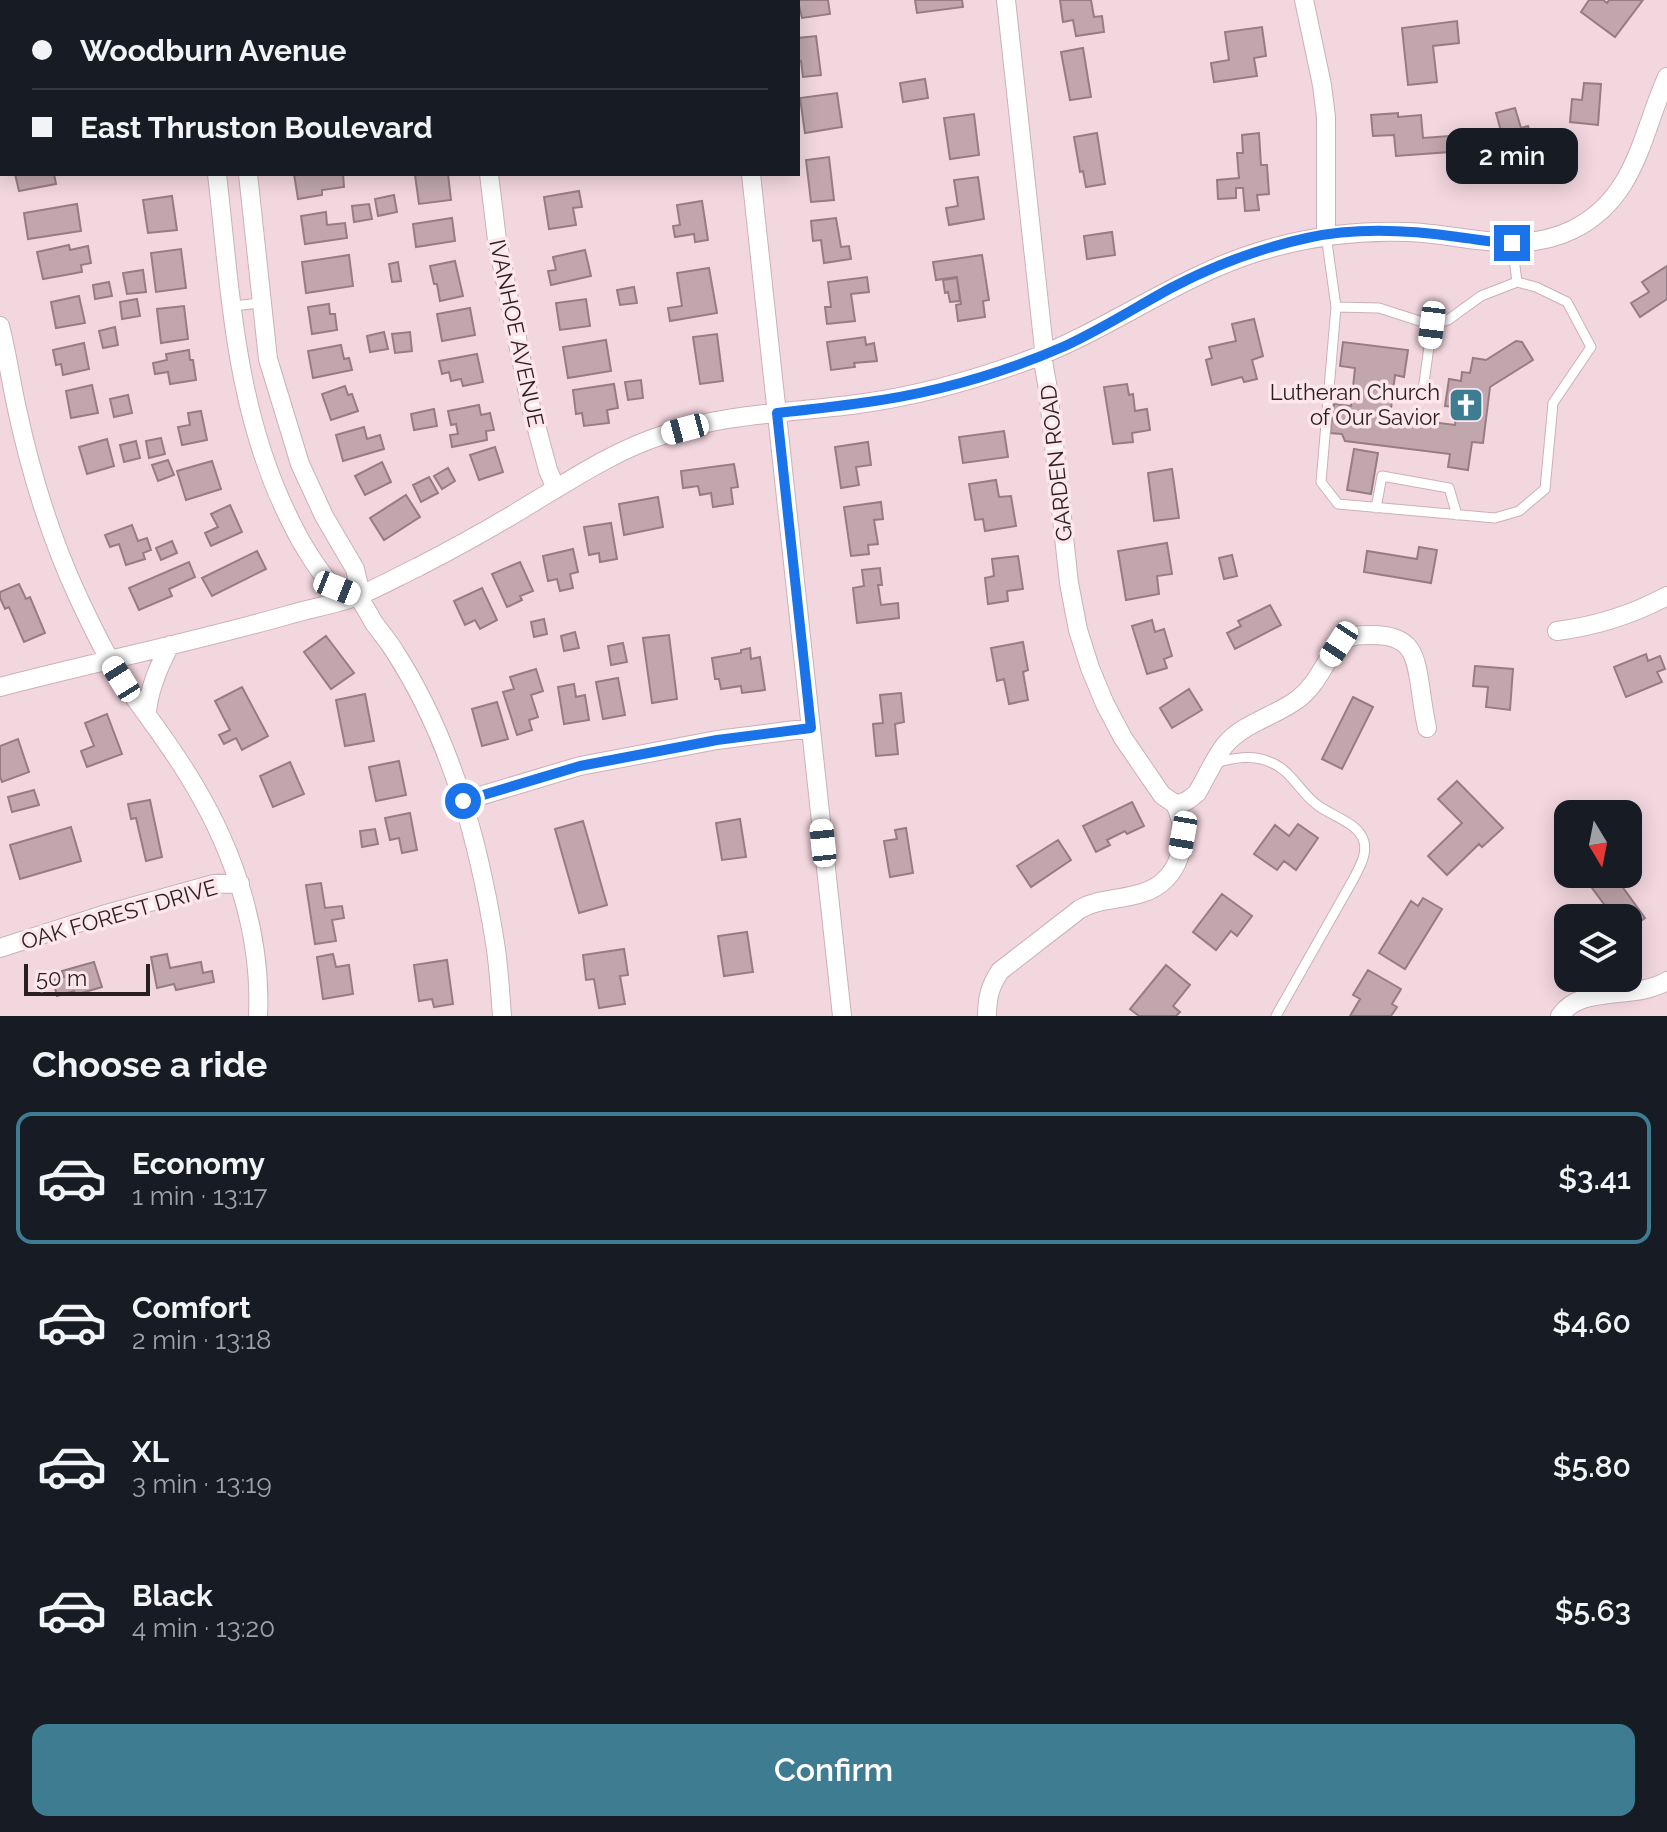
<!DOCTYPE html>
<html lang="en">
<head>
<meta charset="utf-8">
<style>
	body { margin:0; font-family:Raleway,sans-serif; background:#242831; color:#f1f3f6; height:100vh; display:flex; flex-direction:column; font-size:30px; white-space:nowrap }
	* { box-sizing:border-box; margin:0 }
	p { font-size:26px; color:#9ea1a6 }
	.icon { flex:none; width:44px; height:44px; fill:none; stroke:currentColor; stroke-width:2; stroke-linecap:round; stroke-linejoin:round }
	.map { position:relative; height:1016px; overflow:hidden }
	.side { display:flex; flex-direction:column; background:#171b24; flex:1 }
	.side>* { flex:none }
	.top-card { position:absolute; left:0px; top:0px; width:800px; height:176px; box-shadow:0 4px 20px #0003; display:grid; align-content:center; height:176px; padding:0 32px; background:#171b24 }
	.needle { width:52px; rotate:170deg }
	.tools { position:absolute; left:1554px; top:800px; display:grid; gap:16px }
	.tools a { display:grid; place-items:center; width:88px; height:88px; border-radius:16px; background:#171b24; box-shadow:0 4px 20px #0003; font-size:40px }
	.scale { position:absolute; left:24px; bottom:20px; width:126px; box-sizing:border-box; padding-left:8px; border:4px solid #291f22; border-top:0; font-size:22px; line-height:28px; white-space:nowrap; color:#291f22; -webkit-text-stroke:6px #fde6ec; paint-order:stroke }
	.end { position:absolute; width:36px; height:36px; margin:-18px; border:10px solid #1a73e8; background:#fff; box-shadow:0 0 0 4px #fff }
	.from { border-radius:50% }
	.bubble { position:absolute; height:56px; border-radius:16px; background:#171b24; box-shadow:0 4px 20px #0003; font-size:26px; font-weight:600; line-height:56px; text-align:center }
	.car { position:absolute; width:24px; height:48px; margin:-24px -12px; border-radius:10px; box-shadow:0 0 6px 2px #0007; background:linear-gradient(#fff 24%,#345 0 40%,#fff 0 76%,#345 0 86%,#fff 0) }
	.top-card b { display:flex; align-items:center; gap:28px; height:76px; font-size:30px }
	.top-card b+b { border-top:2px solid #363941 }
	.top-card i { width:20px; height:20px; background:#f1f3f6 }
	ul { padding:0; list-style:none }
	li { display:flex; align-items:center; gap:24px; height:132px; margin:0 16px 12px; padding:0 16px; border:4px solid transparent; border-radius:16px }
	li div { flex:1 }
	li b { display:block; font-size:30px }
	li em { font-style:normal; font-weight:600 }
	li.on { border-color:#3d7c91 }
	li>.icon { width:72px; height:72px; stroke-width:1.5 }
	h2 { padding:0 32px; font-size:36px; line-height:96px }
	.action { display:flex; gap:16px; margin-top:auto; padding:16px 32px }
	.action a { flex:1; height:92px; border-radius:16px; background:#3d7c91; color:#fff; font-size:32px; font-weight:600; line-height:92px; text-align:center }
	.map>svg:first-child { display:block }
	.building { fill:#c1a6ad; stroke:#967c84; stroke-width:2 }
	.lines { fill:none; stroke-linecap:round; stroke-linejoin:round }
	.lane-casing { stroke:#ccb0b8; stroke-width:11 }
	.street-casing { stroke:#ccb0b8; stroke-width:20 }
	.lane { stroke:#fff; stroke-width:9 }
	.street { stroke:#fff; stroke-width:18 }
	.route { stroke:#1a73e8; stroke-width:10 }
	.labels { text-anchor:middle; stroke-width:7; stroke-linejoin:round; paint-order:stroke }
	.street-label { font-size:22px; fill:#291f22; stroke:#fde6ec }
	.poi-label { font-size:22px; fill:#291f22; stroke:#fde6ec; text-anchor:end }
</style>
</head>
<body>
<div class="map">
<svg width="1667" height="1016" viewBox="0 0 1667 1016">
	<rect width="100%" height="100%" fill="#f3d7df"/>
	<path class="building" d="M790,0H828L830,14L802,18L798,2H790Z
		M915,0H962L963,7L917,13Z
		M1060,0H1091L1094,17L1102,16L1104,32L1076,36L1073,20L1063,22Z
		M1589,0H1603L1607,3L1609,0H1643L1615,37L1581,12Z
		M1457,21L1459,43L1433,46L1437,82L1408,85L1402,28Z
		M1262,27L1266,56L1254,58L1257,76L1214,82L1211,63L1229,60L1225,32Z
		M816,36L821,75L803,77L801,61L798,62V38Z
		M1083,48L1091,97L1070,100L1061,52Z
		M925,79L928,98L903,102L900,83Z
		M1584,83L1601,84L1598,125L1570,122L1572,99L1582,100Z
		M837,93L842,127L805,133L800,98Z
		M1515,108L1521,128L1528,126L1541,169L1508,178L1498,143L1504,142L1496,113Z
		M1398,113V117L1421,115L1423,138L1449,136L1450,152L1396,156L1394,135L1373,136L1371,115Z
		M974,114L979,155L950,159L944,118Z
		M1097,133L1105,184L1086,187L1083,171L1080,172L1074,137Z
		M1259,133L1261,165H1267L1269,194L1257,195L1259,210L1245,211L1243,188H1236V198L1218,199L1217,180L1239,178L1237,153H1243L1242,135Z
		M829,157L834,200L811,202L806,160Z
		M15,174H54L56,184L19,191Z
		M294,174H343L344,187L322,190V195L298,199Z
		M424,174H448L451,200L419,204L415,175Z
		M978,177L984,219L949,225L946,208L958,206L954,180Z
		M579,191L582,207L573,208L576,225L549,229L544,197Z
		M394,195L397,212L378,216L375,199Z
		M172,196L177,230L148,233L143,200Z
		M702,201L708,240L695,242L694,234L675,237L673,226L680,225L677,205Z
		M77,204L81,231L28,239L24,213Z
		M369,204L372,219L354,222L352,206Z
		M326,212L327,225L345,223L347,238L305,244L301,216Z
		M452,218L455,241L416,247L413,224Z
		M836,218L841,247L849,246L851,259L824,263L821,240L813,241L811,221Z
		M1112,232L1115,255L1087,259L1084,236Z
		M69,245L70,250L88,246L91,263L81,265L82,272L43,279L37,252Z
		M181,249L186,288L156,292L151,253Z
		M585,250L591,276L551,285L548,271L556,270L553,257Z
		M349,255L353,286L306,293L302,262Z
		M982,255L989,300L983,301L985,317L958,321L956,305L961,304L957,277L936,280L933,262Z
		M455,261L463,296L440,301L437,284H434L430,266Z
		M398,262L401,281L392,282L389,264Z
		M1667,266V299L1640,317L1631,303L1649,292L1642,282Z
		M709,268L717,313L670,321L668,308L682,306L677,273Z
		M143,270L146,292L127,294L123,273Z
		M867,277L869,292L851,294L855,321L827,324L825,307H831L828,282Z
		M957,278L960,301L950,302L948,292L945,293L943,280Z
		M109,282L112,296L95,299L93,285Z
		M634,287L637,303L620,305L617,290Z
		M79,296L85,323L56,328L51,302Z
		M137,299L140,316L122,319L120,302Z
		M586,299L590,326L560,330L556,303Z
		M329,304L330,314H335L337,330L312,334L308,307Z
		M184,306L188,339L161,343L157,309Z
		M470,308L475,335L442,341L437,314Z
		M1254,319L1263,356L1252,360L1257,379L1244,382L1242,377L1212,385L1206,360L1212,358L1209,347L1236,341L1232,324Z
		M115,327L118,345L103,348L99,331Z
		M384,332L388,349L370,352L367,336Z
		M410,332L412,351L395,353L392,334Z
		M717,334L723,381L700,384L693,337Z
		M865,337L866,345L874,343L877,361L854,363L855,367L831,370L827,342Z
		M606,340L611,371L568,378L563,347Z
		M1516,341L1522,342L1533,360L1490,387L1483,443L1472,442L1468,470L1448,467L1450,454L1345,441L1342,434L1330,433L1334,404L1351,406L1355,368L1340,366L1343,342L1408,350L1404,377L1395,375L1390,417L1455,425L1457,407L1445,406L1449,379L1461,381L1462,372L1470,373L1473,358L1486,360Z
		M84,343L89,369L63,375L61,364L56,365L53,350Z
		M341,345L344,359L349,358L352,370L313,378L308,351Z
		M189,350L190,360H193L196,380L170,384L168,372L155,374L153,363L167,360L166,354Z
		M477,354L483,382L463,386L461,379L451,381L449,372L442,374L439,361Z
		M641,380L643,398L628,400L625,382Z
		M614,384L618,408L607,410L609,423L584,426L582,413L576,414L573,390Z
		M1127,384L1129,395L1133,394L1135,411L1147,409L1150,430L1132,433L1133,442L1113,444L1104,387Z
		M92,385L98,413L71,418L66,391Z
		M345,386L348,395L352,394L358,411L331,420L322,394Z
		M128,395L132,413L114,417L110,399Z
		M479,405L481,415L490,413L494,430L486,431L487,440L452,447L450,435L458,434L456,424L451,425L448,411Z
		M434,409L437,426L414,430L411,414Z
		M201,411L207,440L182,445L178,427L190,425L188,413Z
		M364,427L367,439L380,435L384,449L343,461L336,435Z
		M1004,431L1008,457L963,463L959,437Z
		M161,438L165,454L149,458L146,441Z
		M107,439L114,466L87,474L79,447Z
		M136,441L140,458L124,462L120,445Z
		M868,442L871,465L856,467L859,485L841,488L835,447Z
		M495,447L503,472L479,480L470,455Z
		M1354,449L1378,453L1371,494L1347,490Z
		M168,460L174,475L158,481L152,465Z
		M212,461L221,489L186,500L177,471Z
		M382,462L391,482L365,495L355,476Z
		M734,464L738,487L731,488L733,504L713,507L711,493L700,495L698,486L683,488L681,471Z
		M448,468L455,481L442,489L434,476Z
		M1172,469L1179,518L1154,521L1148,473Z
		M429,477L438,493L421,502L413,485Z
		M996,480L999,497L1011,496L1016,526L985,531L983,519L975,520L969,484Z
		M406,495L420,517L384,540L370,518Z
		M658,497L663,527L624,535L619,504Z
		M881,502L883,519L874,520L878,544L868,545L869,554L851,556L844,507Z
		M230,505L242,532L211,546L205,533L218,527L211,514Z
		M611,523L617,559L600,562L599,553L589,555L584,527Z
		M132,525L138,541L147,538L151,550L143,553L145,559L126,565L119,544L110,547L105,535Z
		M172,541L177,553L161,560L156,548Z
		M1167,543L1172,574L1157,576L1159,594L1126,600L1118,551Z
		M1419,547L1437,550L1431,583L1364,572L1367,551L1417,559Z
		M573,549L578,572L570,574L573,588L560,591L557,579L548,581L543,556Z
		M257,551L266,569L212,596L202,578Z
		M1232,555L1237,576L1224,579L1219,558Z
		M1018,556L1023,589L1007,591L1008,601L988,604L985,578L994,576L992,559Z
		M189,562L195,577L169,589L172,596L139,610L129,588Z
		M520,562L533,591L520,596L522,600L507,607L492,574Z
		M880,568L882,585H878L881,605L898,603L899,618L857,623L853,588L864,586L862,570Z
		M19,584L26,599L30,597L45,633L24,642L9,607L5,609L0,598V592Z
		M482,588L497,620L480,629L475,620L465,625L454,601Z
		M1270,605L1281,625L1235,649L1227,633L1241,626L1238,621Z
		M544,619L547,634L534,637L531,622Z
		M1152,620L1155,632L1164,629L1172,656L1164,659L1167,668L1147,674L1132,626Z
		M575,632L579,648L564,651L561,636Z
		M669,635L677,699L652,703L643,638Z
		M326,636L354,673L331,689L304,652Z
		M1023,642L1028,670L1023,672L1028,700L1009,704L1004,679L997,681L991,648Z
		M623,643L627,662L611,665L608,646Z
		M750,648L751,659L760,657L765,690L742,693L741,686L721,689L719,679H715L712,658L741,653V650Z
		M1646,654L1648,661L1660,656L1665,669L1657,672L1662,682L1626,697L1614,667Z
		M1475,666L1513,669L1510,710L1486,707L1488,687L1473,686Z
		M536,669L543,691L531,695L538,717L529,720L532,730L517,735L503,692L514,689L510,677Z
		M618,678L625,715L603,719L596,682Z
		M574,684L576,697L585,695L589,720L564,724L558,687Z
		M242,687L268,736L242,750L236,738L224,744L219,735L230,730L215,701Z
		M1189,689L1202,710L1172,728L1160,708Z
		M901,693L904,722L895,724L898,754L876,756L873,724L883,723L880,695Z
		M365,694L374,741L345,746L336,700Z
		M1353,697L1373,707L1342,769L1322,759Z
		M497,702L508,739L482,746L472,709Z
		M107,714L122,754L87,767L81,751L94,746L85,723Z
		M18,739L29,772L2,782L0,776V746Z
		M399,761L406,795L376,801L369,767Z
		M290,762L304,794L273,807L260,776Z
		M1457,781L1503,828L1482,847L1479,844L1447,875L1428,856L1462,823L1438,799Z
		M34,790L39,805L12,812L8,797Z
		M150,800L162,857L146,861L136,818L131,819L128,804Z
		M1132,802L1144,826L1127,834L1125,831L1107,840L1110,845L1096,852L1083,826Z
		M410,813L417,850L402,853L399,838L390,840L385,818Z
		M740,819L746,857L722,860L716,823Z
		M583,821L607,905L579,913L555,829Z
		M1298,824L1318,838L1296,870L1284,861L1277,870L1254,854L1275,825L1289,836Z
		M71,827L81,861L20,879L10,845Z
		M906,828L913,873L890,877L884,841L897,839L895,830Z
		M375,829L378,844L362,847L360,831Z
		M1058,840L1071,860L1031,887L1017,866Z
		M1611,874H1613L1645,918L1628,930V918H1590L1606,907L1592,888Z
		M321,883L325,908L342,906L344,918L332,920L336,941L315,944L306,885Z
		M1222,894L1252,916L1237,936L1231,931L1216,950L1193,932Z
		M1423,898L1442,909L1405,969L1379,953L1411,901L1418,906Z
		M747,932L753,972L724,976L718,936Z
		M624,949L628,975L620,976L625,1004L599,1008L594,979L586,980L583,955Z
		M167,954L170,968L201,962L203,973L212,971L214,982L176,990L174,984L157,988L151,957Z
		M333,954L336,967L349,965L353,994L323,999L317,957Z
		M447,960L453,1004L434,1007L432,999L419,1001L414,965Z
		M94,962L102,987L75,995L74,991L57,996L53,980L64,977L62,971Z
		M1166,965L1190,985L1173,1006L1180,1012L1176,1016H1139L1130,1009Z
		M1368,970L1401,989L1392,1004L1397,1007L1391,1016H1350L1360,999L1353,995Z"/>
	<g class="lines">
		<g class="lane-casing">
			<path id="lane" d="M1326,235L1336,307L1321,482L1338,504L1495,518L1519,511L1545,489L1553,403L1591,347L1567,302L1536,287L1517,282L1512,243
				M232,306L262,303
				M1336,307L1379,308L1432,325
				M1423,390L1432,325L1448,320L1481,296L1517,282
				M1376,508L1382,476L1449,488L1457,515
				M1215,763C1233,758 1252,754 1270,762C1291,770 1299,791 1316,804C1330,816 1359,822 1364,842C1367,855 1360,866 1354,878L1276,1016"/>
		</g>
		<g class="street-casing">
			<path id="street" d="M197,0V2
				M229,0L230,2
				M732,0V2
				M1006,0L1044,349L1042,355L1048,389L1069,583L1078,630L1090,668L1105,704L1123,738L1162,795L1175,804
				M1304,0L1322,85L1326,117V235
				M296,2L316,0
				M0,37L2,36
				M217,174C231,295 235,412 291,522C299,539 321,577 335,587C342,591 352,592 357,597C364,603 369,615 374,623C381,633 389,642 395,652C451,739 479,842 495,943C499,967 500,992 502,1016
				M248,174L268,359L300,464L324,516L355,569L358,582L357,596
				M489,174L497,240L530,403L548,470L556,489
				M751,174L842,1016
				M0,326C7,353 11,382 17,409C31,474 51,539 79,599C92,626 105,655 122,680C146,715 173,748 194,785C235,853 262,936 258,1016
				M1557,631C1596,626 1632,615 1667,596
				M0,687C96,662 193,642 288,615C312,608 337,604 360,595C380,587 399,576 418,567C457,547 495,526 532,503C574,478 616,450 663,435C728,412 798,413 865,403C920,395 974,380 1026,361C1108,331 1178,276 1261,251C1310,236 1357,230 1408,232C1463,234 1518,256 1572,230C1636,199 1641,135 1667,77
				M147,714C148,690 159,666 170,645
				M463,801L580,766L717,740L811,728
				M1175,804C1184,804 1190,799 1197,793C1206,778 1214,759 1225,745C1243,723 1276,716 1298,699C1317,685 1324,663 1338,645C1347,635 1359,635 1372,635C1411,635 1415,653 1420,685C1422,700 1424,714 1427,728
				M0,948L103,915L214,884L240,883
				M987,1016C987,998 990,986 1000,971L1080,909C1100,898 1121,900 1142,893C1181,881 1191,838 1175,804
				M1560,1016C1581,984 1633,1001 1667,981"/>
		</g>
		<use href="#lane" class="lane"/>
		<use href="#street" class="street"/>
	</g>
	<g class="lines">
		<path class="route" d="M463,801L580,766L717,740L811,728L777,413C805,410 833,407 861,403C930,394 1001,374 1065,346C1102,329 1136,307 1171,288C1213,266 1260,248 1307,238C1356,227 1409,230 1458,237C1476,239 1494,243 1512,243"/>
	</g>
	<defs>
		<g id="church-square" transform="scale(1.8)"><rect x="-9" y="-9" width="18" height="18" rx="4" fill="#3d7c91" stroke="#fde6ec"/><path d="M-1.2-6h2.4v3.5h3.3v2.4h-3.3V6h-2.4V-.1h-3.3v-2.4h3.3Z" fill="#fff"/></g>
	</defs>
	<g fill-rule="evenodd">
		<use href="#church-square" x="1466" y="405"/>
	</g>
	<g class="labels">
		<g class="street-label">
			<text transform="translate(517 333) rotate(78)" y="8">IVANHOE AVENUE</text>
			<text transform="translate(1056 463) rotate(-96)" y="8">GARDEN ROAD</text>
			<text transform="translate(119 914) rotate(-16)" y="8">OAK FOREST DRIVE</text>
		</g>
		<g class="poi-label">
			<text x="1440" y="400">Lutheran Church<tspan x="1440" dy="25">of Our Savior</tspan></text>
		</g>
	</g>
</svg>
<div class="tools">
<a><svg class="needle" viewBox="-14 -14 28 28"><path d="M0-13l5 13h-10z" fill="#e53935"/><path d="M0 13l5-13h-10z" fill="#9ea1a6"/></svg></a>
<a><svg class="icon" aria-label="layers" viewBox="0 0 24 24"><path d="M12 4l9 5-9 5-9-5zM3 14l9 5 9-5"/></svg></a>
</div>
<div class="scale">50 m</div>
<i class="end from" style="left:463px;top:801px"></i>
<i class="end" style="left:1512px;top:243px"></i>
<div class="bubble" style="left:1446px;top:128px;width:132px">2 min</div>
<i class="car" style="left:1432px;top:325px;rotate:187deg"></i>
<i class="car" style="left:685px;top:429px;rotate:255deg"></i>
<i class="car" style="left:337px;top:588px;rotate:112deg"></i>
<i class="car" style="left:1339px;top:644px;rotate:213deg"></i>
<i class="car" style="left:121px;top:679px;rotate:328deg"></i>
<i class="car" style="left:1183px;top:835px;rotate:190deg"></i>
<i class="car" style="left:823px;top:843px;rotate:354deg"></i>
<div class="top-card">
<b><i class="from"></i>Woodburn Avenue</b>
<b><i></i>East Thruston Boulevard</b>
</div>
</div>
<section class="side">
<h2>Choose a ride</h2>
<ul>
<li class="on"><svg class="icon" aria-label="car" viewBox="0 0 24 24"><path d="M5 17H2v-5l4-1 3-4h7l3 4 3 1v5h-3M9 17h6M6 11h13"/><circle cx="7" cy="17" r="2"/><circle cx="17" cy="17" r="2"/></svg><div><b>Economy</b><p>1 min · 13:17</p></div><em>$3.41</em></li>
<li><svg class="icon" aria-label="car" viewBox="0 0 24 24"><path d="M5 17H2v-5l4-1 3-4h7l3 4 3 1v5h-3M9 17h6M6 11h13"/><circle cx="7" cy="17" r="2"/><circle cx="17" cy="17" r="2"/></svg><div><b>Comfort</b><p>2 min · 13:18</p></div><em>$4.60</em></li>
<li><svg class="icon" aria-label="car" viewBox="0 0 24 24"><path d="M5 17H2v-5l4-1 3-4h7l3 4 3 1v5h-3M9 17h6M6 11h13"/><circle cx="7" cy="17" r="2"/><circle cx="17" cy="17" r="2"/></svg><div><b>XL</b><p>3 min · 13:19</p></div><em>$5.80</em></li>
<li><svg class="icon" aria-label="car" viewBox="0 0 24 24"><path d="M5 17H2v-5l4-1 3-4h7l3 4 3 1v5h-3M9 17h6M6 11h13"/><circle cx="7" cy="17" r="2"/><circle cx="17" cy="17" r="2"/></svg><div><b>Black</b><p>4 min · 13:20</p></div><em>$5.63</em></li>
</ul>
<div class="action"><a>Confirm</a></div>
</section>
</body>
</html>
